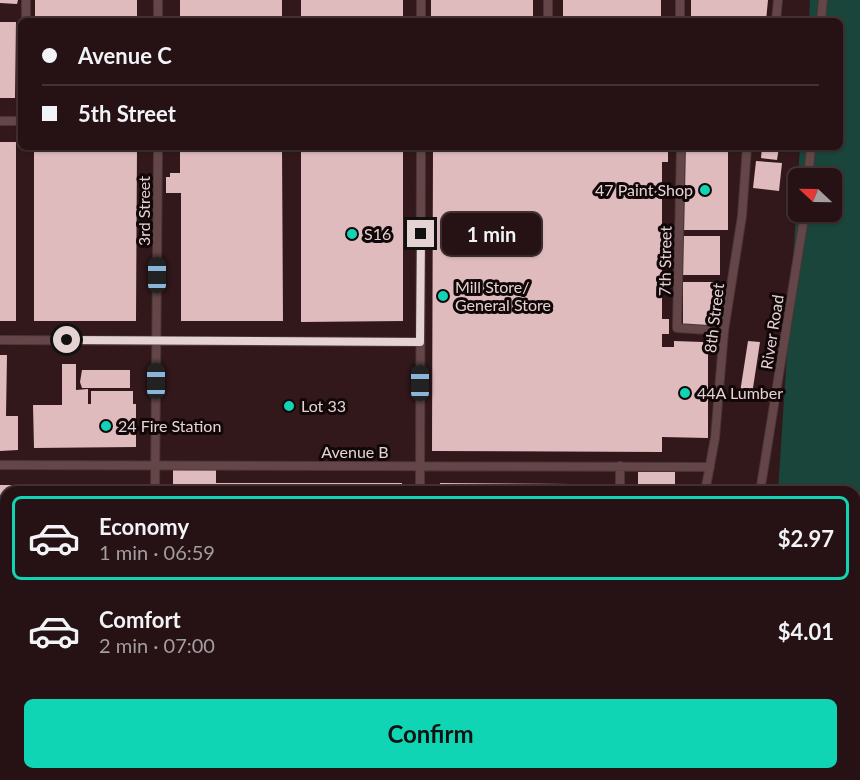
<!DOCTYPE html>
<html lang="en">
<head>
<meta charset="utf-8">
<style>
	body { margin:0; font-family:Lato,sans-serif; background:#322022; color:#f1f3f6; height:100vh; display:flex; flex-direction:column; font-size:22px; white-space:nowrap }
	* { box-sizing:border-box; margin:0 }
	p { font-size:20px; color:#a49ea0 }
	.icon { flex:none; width:33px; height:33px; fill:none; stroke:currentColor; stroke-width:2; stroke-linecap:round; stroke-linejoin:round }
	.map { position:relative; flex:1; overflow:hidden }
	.sheet { position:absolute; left:0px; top:486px; width:861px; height:294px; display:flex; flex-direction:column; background:#261214; border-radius:18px 18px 0 0; box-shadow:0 2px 4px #0004,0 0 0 2px #423234 }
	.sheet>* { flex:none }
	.hud { position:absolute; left:18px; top:18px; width:825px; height:132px; border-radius:9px; box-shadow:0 2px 4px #0004,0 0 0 2px #423234; display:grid; align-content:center; height:132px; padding:0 24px; background:#261214 }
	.needle { width:39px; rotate:292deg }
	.fabs { position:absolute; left:788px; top:168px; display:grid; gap:12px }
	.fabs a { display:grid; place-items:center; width:54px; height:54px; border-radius:9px; background:#261214; box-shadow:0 2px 4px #0004,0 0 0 2px #423234; font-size:30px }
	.end { position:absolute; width:27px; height:27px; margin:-14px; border:8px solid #e5d3d4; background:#111; box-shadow:0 0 0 3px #111 }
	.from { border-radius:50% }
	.bubble { position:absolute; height:42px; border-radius:9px; background:#261214; box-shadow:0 2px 4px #0004,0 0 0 2px #423234; font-size:20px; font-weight:700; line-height:42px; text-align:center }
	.car { position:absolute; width:18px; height:36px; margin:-18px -9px; border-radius:8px; box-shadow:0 0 4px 2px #0007; background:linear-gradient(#222 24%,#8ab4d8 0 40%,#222 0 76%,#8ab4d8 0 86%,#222 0) }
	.hud b { display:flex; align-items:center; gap:21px; height:57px; font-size:22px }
	.hud b+b { border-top:2px solid #423234 }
	.hud i { width:15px; height:15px; background:#f1f3f6 }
	ul { padding:10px 0 0; list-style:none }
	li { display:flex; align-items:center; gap:18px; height:84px; margin:0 12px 9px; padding:0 12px; border:3px solid transparent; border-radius:9px }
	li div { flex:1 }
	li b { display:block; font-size:22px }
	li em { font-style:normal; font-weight:700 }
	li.active { border-color:#10d5b4 }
	li>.icon { width:54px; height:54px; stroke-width:1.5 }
	.action { display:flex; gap:12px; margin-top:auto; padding:12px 24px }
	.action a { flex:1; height:69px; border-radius:9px; background:#10d5b4; color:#111; font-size:24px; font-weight:700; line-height:69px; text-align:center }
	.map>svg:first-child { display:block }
	.water { fill:#1a453b }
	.building { fill:#dfbbbe }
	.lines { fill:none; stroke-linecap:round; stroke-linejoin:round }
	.lane-casing { stroke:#493537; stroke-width:10 }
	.lane { stroke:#644648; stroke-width:8 }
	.route { stroke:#e5d3d4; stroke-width:8 }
	.poi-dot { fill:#10d5b4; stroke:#120708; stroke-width:2 }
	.labels { text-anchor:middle; stroke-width:6; stroke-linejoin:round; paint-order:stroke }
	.poi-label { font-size:16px; fill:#e5d3d4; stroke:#120708; text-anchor:start }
	.street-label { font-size:16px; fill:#e5d3d4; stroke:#120708 }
</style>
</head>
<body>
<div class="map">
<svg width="860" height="780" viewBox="0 0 860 780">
	<rect width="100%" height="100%" fill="#32181b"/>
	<path class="water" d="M810,0H860V780H760V774H855V492H778L798,183V212H831V178H798L800,147H840V21H809Z"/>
	<path class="building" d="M0,0H18L17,4L0,3Z
		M35,0H137V21H35Z
		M180,0H282V21H180Z
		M301,0H403V21H301Z
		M431,0H533V21H431Z
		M563,0H661V21H563Z
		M691,0H768L766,21H691Z
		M0,22H16L15,98H0Z
		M0,142H16V321H0Z
		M34,147H137L136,321H34Z
		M180,147H282L283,321H181V193H166V177H170V173H180Z
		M301,147H403V321L301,322Z
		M433,147H668V162H662V319H669V334H662V347H674V341L703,342L704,348H708V438L662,437V452L432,451Z
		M762,147H779L777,160L761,158Z
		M683,149H728V230H683Z
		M756,161L782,163L779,191L753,188Z
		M683,236H720V275H683Z
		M683,282H714L713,327L683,326Z
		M748,341L760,342L751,401L739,399Z
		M0,355H7L6,416H18V450L0,451Z
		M62,364H76V390L88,389V404H91V391H133V404H136V447L34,448L33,405H62Z
		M82,370H130V388H82L80,382Z
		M173,469H216V483H402V492H173Z
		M638,472H675V492H638Z
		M440,483L573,484L572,492H439Z
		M0,485H136V492H6V662H0Z
		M0,685H6V774H0Z"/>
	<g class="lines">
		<g class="lane-casing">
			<path id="lane" d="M158,0V21
				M421,0V21
				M548,0V21
				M680,0V21
				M26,21V0
				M776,21L778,0
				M821,21L823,0
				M0,121H21
				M681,147L677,328L724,331
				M808,178L811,147
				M0,340L420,342
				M0,465L710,467
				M155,492L158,147
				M420,492L421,147
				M620,492V466
				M705,492L715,438L724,331L742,216L747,147
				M760,492L805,212
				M0,674H6
				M574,774V780
				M745,774L749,779
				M150,780V774"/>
		</g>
		<use href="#lane" class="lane"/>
	</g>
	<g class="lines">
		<path class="route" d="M67,340L420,342L421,234"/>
	</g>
	<g class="poi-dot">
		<circle cx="705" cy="190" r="6"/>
		<circle cx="352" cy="234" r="6"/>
		<circle cx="443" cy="296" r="6"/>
		<circle cx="685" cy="393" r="6"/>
		<circle cx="289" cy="406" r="6"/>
		<circle cx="106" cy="426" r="6"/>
	</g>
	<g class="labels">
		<g class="poi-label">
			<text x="693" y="196" text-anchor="end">47 Paint Shop</text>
			<text x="364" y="240">S16</text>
			<text x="455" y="293">Mill Store/<tspan x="455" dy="18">General Store</tspan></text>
			<text x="697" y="399">44A Lumber</text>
			<text x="301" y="412">Lot 33</text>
			<text x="118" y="432">24 Fire Station</text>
		</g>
		<g class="street-label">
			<text transform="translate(144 211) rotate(-90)" y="6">3rd Street</text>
			<text transform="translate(665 261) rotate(-89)" y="6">7th Street</text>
			<text transform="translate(714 318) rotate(-83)" y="6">8th Street</text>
			<text transform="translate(772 332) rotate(-81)" y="6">River Road</text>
			<text x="355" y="458">Avenue B</text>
		</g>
	</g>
</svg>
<div class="fabs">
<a><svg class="needle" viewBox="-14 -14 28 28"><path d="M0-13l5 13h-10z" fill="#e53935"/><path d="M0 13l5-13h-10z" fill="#a49ea0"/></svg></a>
</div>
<i class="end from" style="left:67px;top:340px"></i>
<i class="end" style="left:421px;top:234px"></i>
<div class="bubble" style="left:442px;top:213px;width:99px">1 min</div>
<i class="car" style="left:157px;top:275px;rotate:0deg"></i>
<i class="car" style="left:156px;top:381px;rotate:0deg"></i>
<i class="car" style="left:420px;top:383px;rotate:0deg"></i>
<div class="hud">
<b><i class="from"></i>Avenue C</b>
<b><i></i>5th Street</b>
</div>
<section class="sheet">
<ul>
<li class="active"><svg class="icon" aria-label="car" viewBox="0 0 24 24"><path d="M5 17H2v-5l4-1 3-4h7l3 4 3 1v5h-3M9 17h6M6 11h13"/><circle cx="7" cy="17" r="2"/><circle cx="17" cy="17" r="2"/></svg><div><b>Economy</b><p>1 min · 06:59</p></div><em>$2.97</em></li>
<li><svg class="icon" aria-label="car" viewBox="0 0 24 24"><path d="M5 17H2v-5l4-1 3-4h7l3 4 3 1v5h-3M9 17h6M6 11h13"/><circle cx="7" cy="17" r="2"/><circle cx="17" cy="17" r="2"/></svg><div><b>Comfort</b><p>2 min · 07:00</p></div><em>$4.01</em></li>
</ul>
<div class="action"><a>Confirm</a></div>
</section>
</div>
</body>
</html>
